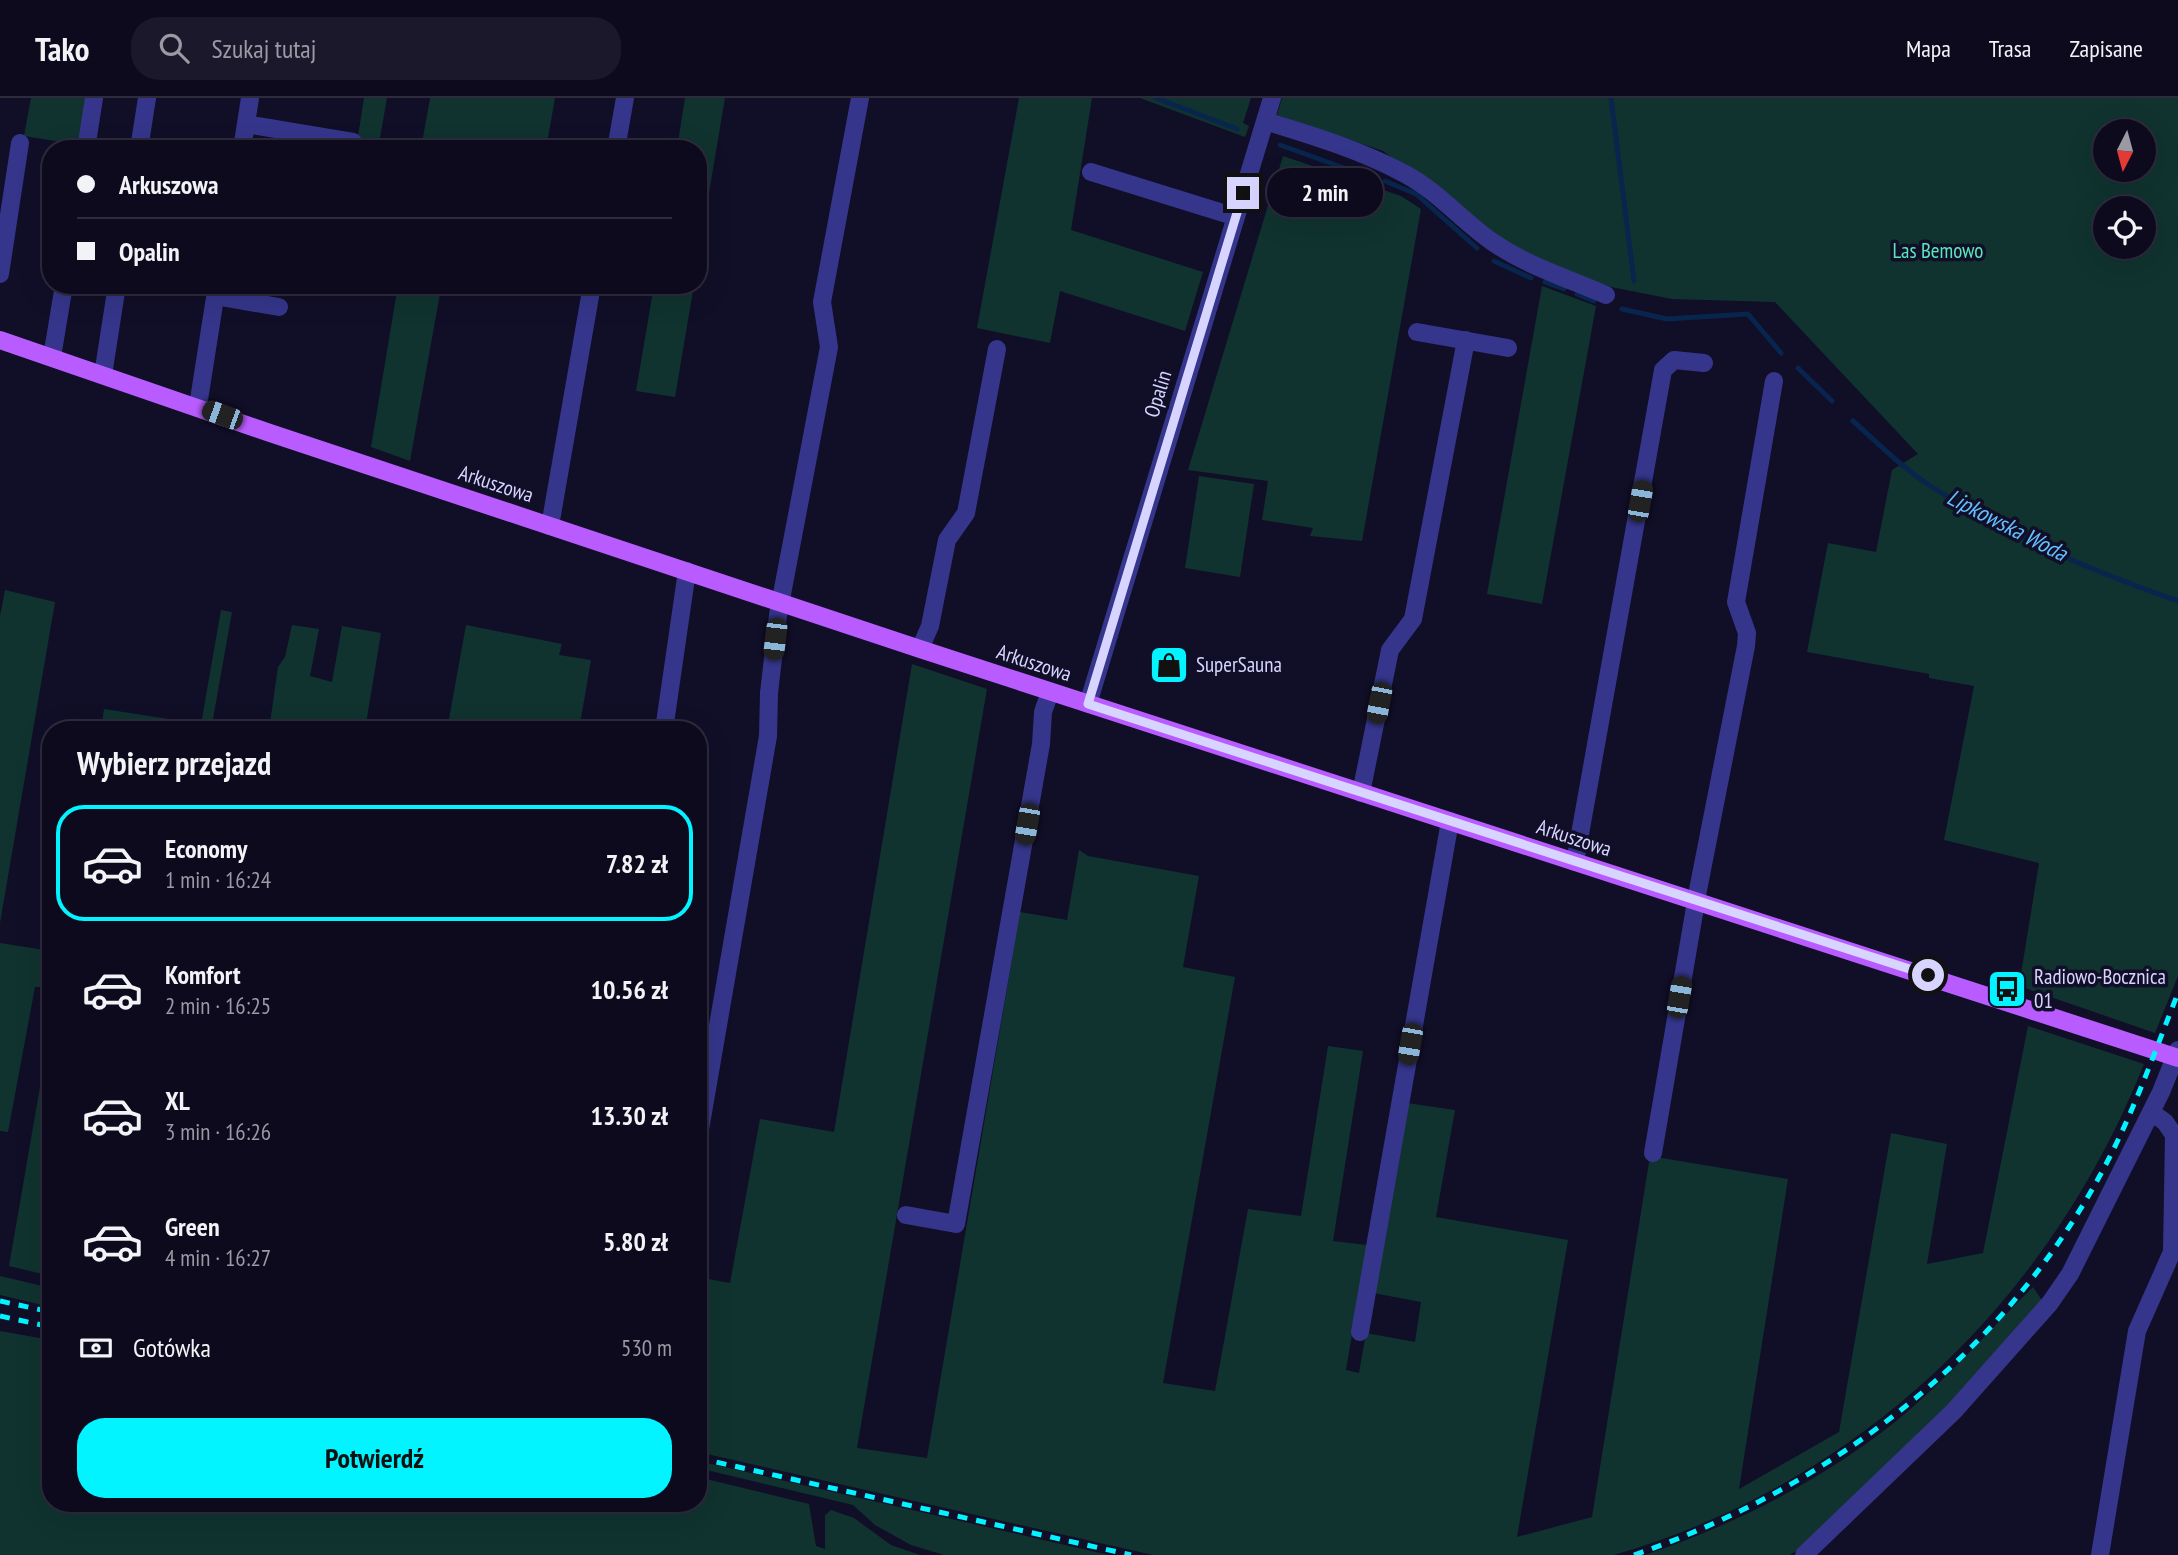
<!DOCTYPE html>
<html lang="pl">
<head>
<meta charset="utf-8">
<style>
	body { margin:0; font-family:"PT Sans Narrow",sans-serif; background:#1b182b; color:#f1f3f6; height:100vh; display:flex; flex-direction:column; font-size:26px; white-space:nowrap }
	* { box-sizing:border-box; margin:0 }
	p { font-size:23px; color:#9a9aa4 }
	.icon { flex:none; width:38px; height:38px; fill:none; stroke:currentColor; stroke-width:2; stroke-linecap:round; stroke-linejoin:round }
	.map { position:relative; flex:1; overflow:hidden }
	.drawer { position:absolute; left:42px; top:623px; width:665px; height:791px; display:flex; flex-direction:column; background:#0d0a1e; border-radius:28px; box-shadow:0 7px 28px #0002,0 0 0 2px #2d2b3c }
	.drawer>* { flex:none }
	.banner { position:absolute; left:42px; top:42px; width:665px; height:154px; border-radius:28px; box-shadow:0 7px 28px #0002,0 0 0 2px #2d2b3c; display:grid; align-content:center; height:154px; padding:0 35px; background:#0d0a1e }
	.needle { width:46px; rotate:186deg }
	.tools { position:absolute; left:2093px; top:21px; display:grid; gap:14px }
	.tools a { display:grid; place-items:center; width:63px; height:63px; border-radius:50%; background:#0d0a1e; box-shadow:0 7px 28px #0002,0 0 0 2px #2d2b3c; font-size:35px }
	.end { position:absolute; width:32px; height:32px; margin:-16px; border:9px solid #d7d5ff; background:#111; box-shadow:0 0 0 4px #111 }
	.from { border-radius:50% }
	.bubble { position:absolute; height:49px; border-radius:24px; background:#0d0a1e; box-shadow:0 7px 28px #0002,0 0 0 2px #2d2b3c; font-size:23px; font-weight:600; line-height:49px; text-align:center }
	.car { position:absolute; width:21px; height:42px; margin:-21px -10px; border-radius:9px; box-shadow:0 0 5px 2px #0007; background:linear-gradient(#222 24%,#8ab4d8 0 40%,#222 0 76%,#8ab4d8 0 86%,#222 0) }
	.banner b { display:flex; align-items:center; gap:24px; height:66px; font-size:26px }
	.banner b+b { border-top:2px solid #2d2b3c }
	.banner i { width:18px; height:18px; background:#f1f3f6 }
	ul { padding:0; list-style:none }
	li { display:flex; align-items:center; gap:21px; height:116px; margin:0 14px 10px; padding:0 21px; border:4px solid transparent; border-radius:28px }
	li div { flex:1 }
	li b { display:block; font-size:26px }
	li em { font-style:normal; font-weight:600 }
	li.on { border-color:#01f4ff }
	li>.icon { width:63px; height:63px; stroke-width:1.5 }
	h2 { padding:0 35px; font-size:32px; line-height:84px }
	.pay { display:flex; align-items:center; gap:18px; height:77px; padding:0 35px; font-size:26px }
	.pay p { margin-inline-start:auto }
	.primary-button { display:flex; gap:14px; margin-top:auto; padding:14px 35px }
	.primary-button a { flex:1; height:80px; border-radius:28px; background:#01f4ff; color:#111; font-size:28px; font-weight:600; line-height:80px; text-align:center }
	header { display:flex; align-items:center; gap:42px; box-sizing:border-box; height:98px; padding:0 35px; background:#0d0a1e; border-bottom:2px solid #2d2b3c }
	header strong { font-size:33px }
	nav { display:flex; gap:38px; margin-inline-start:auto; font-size:24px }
	.search { width:490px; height:63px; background:#1b182b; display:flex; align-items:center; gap:18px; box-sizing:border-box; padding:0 24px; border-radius:28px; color:#9a9aa4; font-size:26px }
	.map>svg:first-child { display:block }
	.green { fill:#103330; fill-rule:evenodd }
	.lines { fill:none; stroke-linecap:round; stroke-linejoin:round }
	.stream { stroke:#08254d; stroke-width:5 }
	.minor { stroke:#35368b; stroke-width:18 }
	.major { stroke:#b95cff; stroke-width:18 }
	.rail { stroke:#01f4ff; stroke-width:5; stroke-dasharray:10 9; stroke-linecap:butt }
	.route { stroke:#d7d5ff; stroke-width:9 }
	.labels { text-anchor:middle; stroke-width:7; stroke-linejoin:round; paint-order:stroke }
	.park-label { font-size:21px; fill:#57e9bc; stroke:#110e28 }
	.street-label { font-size:21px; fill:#d7d5ff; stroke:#110e28 }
	.poi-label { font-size:21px; fill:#d7d5ff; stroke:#110e28; text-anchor:start }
	.water-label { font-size:23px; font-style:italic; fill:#63bfff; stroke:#110e28 }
</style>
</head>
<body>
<header>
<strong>Tako</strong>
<div class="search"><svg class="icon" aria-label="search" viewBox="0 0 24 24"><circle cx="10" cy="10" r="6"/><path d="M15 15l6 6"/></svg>Szukaj tutaj</div>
<nav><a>Mapa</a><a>Trasa</a><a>Zapisane</a></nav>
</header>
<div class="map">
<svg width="2178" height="1457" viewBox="0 0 2178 1457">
	<rect width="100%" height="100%" fill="#110e28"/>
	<path class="green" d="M31,0H88L80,47L24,38Z
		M364,0H387L378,51H356Z
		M430,0H555L546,51H421Z
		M685,0H725L698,160V51H677Z
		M1019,0H1092L1071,132L1203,174L1185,233L1060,193L1050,245L977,230Z
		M1140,0H1251L1243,25L1249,28L1245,39Z
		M1282,0H2178V878L2155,935L2019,888L2039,765L1944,742L1974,588L1929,580V576L1807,554L1828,445L1876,454L1892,372L1918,356L1775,204L1672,201L1611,189L1541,165L1507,146L1383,53L1277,17ZM2105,33H2144V72H2105ZM2105,110H2144V149H2105Z
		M1283,58L1401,98L1421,111L1362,443L1310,438L1313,430L1262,422L1268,383L1188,372Z
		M398,187H481L480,194L441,190L410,363L371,349Z
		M654,187H694L675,299L636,293Z
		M1542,188L1596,208L1542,506L1487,496Z
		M1199,378L1254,386L1240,479L1185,470Z
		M5,492L55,504L0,825V518Z
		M221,512L232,514L211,632H101L104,611L201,626Z
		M292,527L319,531L310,578L332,584L342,528L381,535L365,632H269L278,569L285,559Z
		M466,527L562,546L559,557L591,562L579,632H447Z
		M912,566L987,591L857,1350L927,1360L1020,814L1067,822L1079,752L1088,758L1199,778L1183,869L1235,879L1163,1285L1215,1293L1248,1111L1301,1118L1328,948L1363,953L1333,1143L1367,1147L1346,1272L1359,1275L1366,1235L1415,1244L1421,1204L1373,1195L1407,1005L1455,1012L1436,1119L1568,1142L1517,1439L1592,1419L1650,1058L1788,1081L1739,1391L1839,1334L1891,1035L1947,1046L1927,1166L1983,1155L2028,928L2144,966C2050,1202 1861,1385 1614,1457H1153L698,1354V1179L730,1185L760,1021L834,1034Z
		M0,845L51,853V874L46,875L44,889H35L8,1034L0,1033Z
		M51,925V1178L9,1168Z
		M0,1178L51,1190V1209L0,1197Z
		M2033,1189L2043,1204L1965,1297L1817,1439L1790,1457H1645C1734,1427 1822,1382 1895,1324C1945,1284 1987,1234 2033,1189Z
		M0,1233L51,1242V1405H698V1379L809,1406L816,1448L825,1451V1417L831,1412L854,1420L891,1447L920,1457H0Z
		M698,1363L1109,1457H944L911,1447L875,1427L853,1407L698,1370Z"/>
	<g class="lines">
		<path class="stream" d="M1156,0L1237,31
			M1611,0L1634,183
			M1280,47L1361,76
			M1385,83L1416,96L1477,150
			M1494,163L1531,180
			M1545,184L1564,191
			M1577,196L1594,203
			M1622,211L1667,221L1748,216L1781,255
			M1798,270L1832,303
			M1853,323C1877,344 1900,368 1926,385C2003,436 2092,473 2178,503"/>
		<path class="minor" d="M1265,23C1314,38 1360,52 1405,76C1439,94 1463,124 1494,145C1528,168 1569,181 1606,197
			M246,26L353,44
			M86,51L94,0
			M139,51L147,0
			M242,51L250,0
			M616,51L625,0
			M1091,74L1236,119
			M0,176L20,45
			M215,198L279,209
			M1417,234L1508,250
			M52,259L64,187
			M103,277L117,187
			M198,308L217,187
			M550,428L592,187
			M920,551L930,528L947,442L966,415L997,251
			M1088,606L1272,0
			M664,632L687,473
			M1361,695L1390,552L1413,521L1466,242
			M1575,764L1663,272L1674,262L1704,265
			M698,1043L768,638L769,595L778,517L829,249L822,204L860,0
			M1653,1055L1698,792L1746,548L1747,535L1736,504L1774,283
			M906,1117L956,1126L1041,646L1043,614L1050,594
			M1360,1234L1450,723
			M1804,1457L1954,1313L2050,1205L2070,1176L2161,994L2178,952
			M2100,1457L2137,1233L2172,1154L2174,1037L2165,1024L2151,1014"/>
		<path class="major" d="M0,242L270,335L920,551L2178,960"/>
		<path class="rail" d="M0,1203L51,1214
			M0,1218L51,1229
			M698,1360L1131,1457
			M1634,1457C1828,1390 1998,1262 2098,1081C2131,1022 2153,958 2178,895"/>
	</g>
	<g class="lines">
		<path class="route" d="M1243,95L1088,606L1928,877"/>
	</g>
	<defs>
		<g id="shop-square" transform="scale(2.0125)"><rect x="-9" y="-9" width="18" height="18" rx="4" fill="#01f4ff" stroke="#110e28"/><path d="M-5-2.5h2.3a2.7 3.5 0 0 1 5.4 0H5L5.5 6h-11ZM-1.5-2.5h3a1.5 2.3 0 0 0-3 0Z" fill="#111"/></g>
		<g id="bus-square" transform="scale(2.0125)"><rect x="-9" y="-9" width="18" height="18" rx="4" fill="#01f4ff" stroke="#110e28"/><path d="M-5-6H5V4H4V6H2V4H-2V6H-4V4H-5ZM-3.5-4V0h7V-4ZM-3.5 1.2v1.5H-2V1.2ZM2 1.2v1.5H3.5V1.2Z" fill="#111"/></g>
	</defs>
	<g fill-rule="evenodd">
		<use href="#shop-square" x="1169" y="567"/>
		<use href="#bus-square" x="2007" y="891"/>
	</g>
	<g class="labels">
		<g class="park-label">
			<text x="1938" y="160">Las Bemowo</text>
		</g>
		<g class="street-label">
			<text transform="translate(1158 296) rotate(-73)" y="7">Opalin</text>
			<text transform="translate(496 386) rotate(18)" y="7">Arkuszowa</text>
			<text transform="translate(1034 565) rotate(18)" y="7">Arkuszowa</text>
			<text transform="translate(1574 740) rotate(18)" y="7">Arkuszowa</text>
		</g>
		<g class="poi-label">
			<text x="1196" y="574">SuperSauna</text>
			<text x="2034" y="886">Radiowo-Bocznica<tspan x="2034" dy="24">01</tspan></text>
		</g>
		<g class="water-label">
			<text transform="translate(2007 427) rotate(27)" y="8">Lipkowska Woda</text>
		</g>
	</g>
</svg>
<div class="tools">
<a><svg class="needle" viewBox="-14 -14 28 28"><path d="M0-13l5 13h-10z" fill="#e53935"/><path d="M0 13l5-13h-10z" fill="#9a9aa4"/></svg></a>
<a><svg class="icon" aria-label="locate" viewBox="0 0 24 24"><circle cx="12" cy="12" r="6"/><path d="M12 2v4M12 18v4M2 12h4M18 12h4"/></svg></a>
</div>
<i class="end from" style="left:1928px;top:877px"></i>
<i class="end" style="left:1243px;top:95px"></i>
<div class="bubble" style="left:1267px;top:70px;width:116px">2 min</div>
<i class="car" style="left:222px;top:317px;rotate:290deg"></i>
<i class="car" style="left:1640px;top:403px;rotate:10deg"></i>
<i class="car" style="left:775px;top:541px;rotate:187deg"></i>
<i class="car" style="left:1379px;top:605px;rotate:191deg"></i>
<i class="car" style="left:1027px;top:726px;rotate:190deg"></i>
<i class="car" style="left:1679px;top:899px;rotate:10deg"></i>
<i class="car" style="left:1410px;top:946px;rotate:190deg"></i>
<div class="banner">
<b><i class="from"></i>Arkuszowa</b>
<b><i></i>Opalin</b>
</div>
<section class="drawer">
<h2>Wybierz przejazd</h2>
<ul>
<li class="on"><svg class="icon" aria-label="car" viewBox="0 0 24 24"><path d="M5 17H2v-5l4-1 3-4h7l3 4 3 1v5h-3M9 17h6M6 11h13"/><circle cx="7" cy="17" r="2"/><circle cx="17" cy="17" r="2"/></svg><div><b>Economy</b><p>1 min · 16:24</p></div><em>7.82 zł</em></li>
<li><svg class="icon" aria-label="car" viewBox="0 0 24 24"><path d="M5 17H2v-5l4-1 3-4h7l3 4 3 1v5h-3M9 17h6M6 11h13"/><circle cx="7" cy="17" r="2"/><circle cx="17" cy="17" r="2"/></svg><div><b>Komfort</b><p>2 min · 16:25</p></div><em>10.56 zł</em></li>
<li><svg class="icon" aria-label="car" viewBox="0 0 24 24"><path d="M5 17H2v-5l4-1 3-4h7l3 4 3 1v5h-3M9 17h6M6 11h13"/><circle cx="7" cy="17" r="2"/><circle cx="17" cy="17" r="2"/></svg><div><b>XL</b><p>3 min · 16:26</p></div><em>13.30 zł</em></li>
<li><svg class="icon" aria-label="car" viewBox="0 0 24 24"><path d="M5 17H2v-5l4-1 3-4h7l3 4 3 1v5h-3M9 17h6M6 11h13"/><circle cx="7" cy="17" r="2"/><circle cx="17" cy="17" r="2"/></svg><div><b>Green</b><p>4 min · 16:27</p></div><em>5.80 zł</em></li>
</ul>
<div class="pay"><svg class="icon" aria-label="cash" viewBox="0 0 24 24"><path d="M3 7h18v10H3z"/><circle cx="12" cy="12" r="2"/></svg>Gotówka<p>530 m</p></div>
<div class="primary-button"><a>Potwierdź</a></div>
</section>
</div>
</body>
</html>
